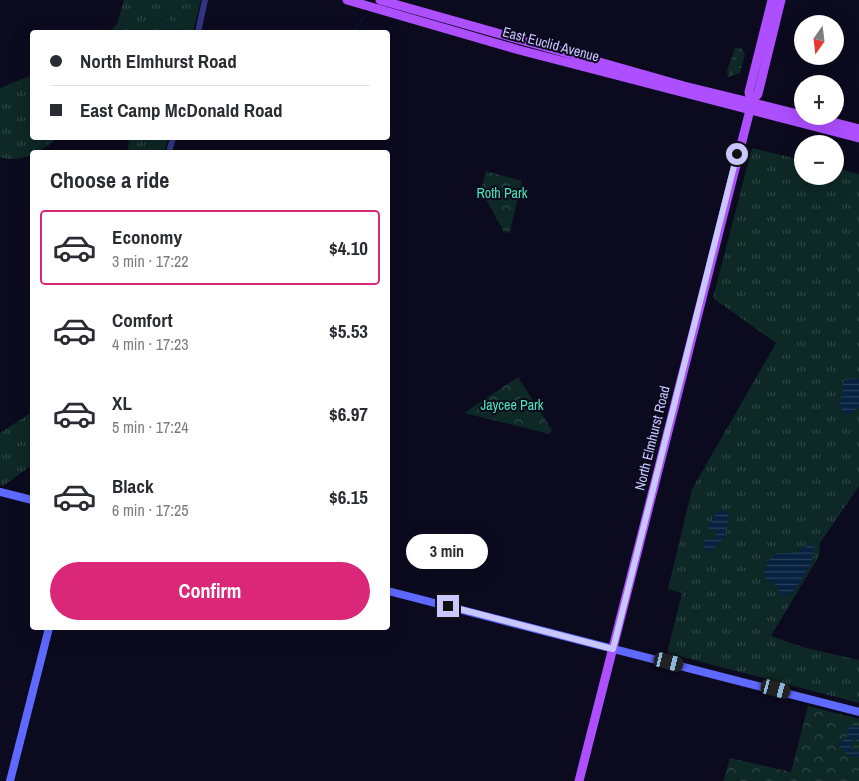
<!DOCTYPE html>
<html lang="en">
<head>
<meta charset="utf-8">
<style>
	body { margin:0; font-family:"Archivo Narrow",sans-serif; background:#f2f2f3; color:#2b2b33; height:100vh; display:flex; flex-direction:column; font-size:19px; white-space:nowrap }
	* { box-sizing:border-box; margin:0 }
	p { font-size:16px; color:#7c7c81 }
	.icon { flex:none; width:28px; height:28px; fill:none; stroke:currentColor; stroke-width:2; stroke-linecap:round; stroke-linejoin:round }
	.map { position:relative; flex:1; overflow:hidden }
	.panel { position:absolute; left:30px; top:150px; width:360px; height:480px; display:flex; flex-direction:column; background:#fff; border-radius:5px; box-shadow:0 5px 20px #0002 }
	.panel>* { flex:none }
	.hud { position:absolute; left:30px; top:30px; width:360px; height:110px; border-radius:5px; box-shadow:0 5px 20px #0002; display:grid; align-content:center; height:110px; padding:0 20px; background:#fff }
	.needle { width:32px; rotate:194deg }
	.tools { position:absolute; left:794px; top:15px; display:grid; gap:10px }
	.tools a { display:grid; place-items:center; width:50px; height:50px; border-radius:50%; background:#fff; box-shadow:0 5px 20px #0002; font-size:25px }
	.end { position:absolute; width:22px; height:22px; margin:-11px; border:6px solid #c8c7ff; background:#111; box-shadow:0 0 0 2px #111 }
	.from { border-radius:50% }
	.bubble { position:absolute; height:35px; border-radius:18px; background:#fff; box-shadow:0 5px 20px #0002; font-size:16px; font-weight:700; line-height:35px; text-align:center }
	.car { position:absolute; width:15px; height:30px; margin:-15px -8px; border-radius:6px; box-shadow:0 0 4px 1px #0007; background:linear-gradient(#222 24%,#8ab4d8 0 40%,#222 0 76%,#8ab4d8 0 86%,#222 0) }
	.hud b { display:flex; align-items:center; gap:18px; height:48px; font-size:19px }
	.hud b+b { border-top:1px solid #e1e1e2 }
	.hud i { width:12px; height:12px; background:#2b2b33 }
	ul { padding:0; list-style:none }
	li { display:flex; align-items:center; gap:15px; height:75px; margin:0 10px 8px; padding:0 10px; border:2px solid transparent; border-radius:5px }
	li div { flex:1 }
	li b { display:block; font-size:19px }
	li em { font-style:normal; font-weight:700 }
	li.current { border-color:#db2777 }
	li>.icon { width:45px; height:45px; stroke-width:1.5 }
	h2 { padding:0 20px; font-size:22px; line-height:60px }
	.primary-button { display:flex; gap:10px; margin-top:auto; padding:10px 20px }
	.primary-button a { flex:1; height:58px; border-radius:30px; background:#db2777; color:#fff; font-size:20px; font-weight:700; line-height:58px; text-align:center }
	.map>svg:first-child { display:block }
	.grass { fill:url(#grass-tufts) }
	.wetland { fill:url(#wetland-marsh) }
	.park { fill:url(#park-crowns) }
	.water { fill:url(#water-rules) }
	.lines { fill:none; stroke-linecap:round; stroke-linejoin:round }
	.stream { stroke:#072140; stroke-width:1 }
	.tertiary { stroke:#313581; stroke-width:6 }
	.secondary { stroke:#5e69ff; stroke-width:8 }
	.primary { stroke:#ad4eff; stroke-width:9 }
	.route { stroke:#c8c7ff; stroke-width:6 }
	.labels { text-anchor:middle; stroke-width:4; stroke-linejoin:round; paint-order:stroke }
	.street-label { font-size:14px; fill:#c8c7ff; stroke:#0c0a1e }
	.park-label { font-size:14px; fill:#4be7b2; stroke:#0c0a1e }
</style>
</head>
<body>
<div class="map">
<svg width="859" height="781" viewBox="0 0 859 781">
	<defs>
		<pattern id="grass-tufts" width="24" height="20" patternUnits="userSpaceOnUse" patternTransform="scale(1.25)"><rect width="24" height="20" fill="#0d2825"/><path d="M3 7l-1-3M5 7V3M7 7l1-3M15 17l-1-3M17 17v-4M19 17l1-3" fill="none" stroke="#2f4646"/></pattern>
		<pattern id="wetland-marsh" width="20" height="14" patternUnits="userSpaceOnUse" patternTransform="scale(1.25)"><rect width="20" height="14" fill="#0d2825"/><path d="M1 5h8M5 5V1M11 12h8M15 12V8" fill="none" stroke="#2f4646"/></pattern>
		<pattern id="park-crowns" width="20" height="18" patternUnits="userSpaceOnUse" patternTransform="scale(1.25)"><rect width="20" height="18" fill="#0d2825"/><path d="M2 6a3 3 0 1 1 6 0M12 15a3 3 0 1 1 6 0" fill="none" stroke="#2f4646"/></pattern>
		<pattern id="water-rules" width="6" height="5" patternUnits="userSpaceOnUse" patternTransform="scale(1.25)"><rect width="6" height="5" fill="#072140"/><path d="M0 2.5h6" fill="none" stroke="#2a405d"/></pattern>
	</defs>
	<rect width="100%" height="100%" fill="#0c0a1e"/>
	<path class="grass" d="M124,0H201L193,32H109L117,24Z
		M32,75V138H57C41,152 21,164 0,157V88Z
		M129,138H168L164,152H128Z
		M752,148L802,160V176H835V168L859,174V486L820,543L819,556L771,636L806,648L859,660V703L667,653L682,593L668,589L692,489L776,343L713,298Z
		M32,412V465L3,486L0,485V433Z"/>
	<path class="wetland" d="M735,48H741L745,54L740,73L728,77L727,71Z"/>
	<path class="park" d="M486,171L522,181L510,231L507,233L504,232L481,190Z
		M518,377L552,430L549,434L464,413Z
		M808,706L859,719V781H723L730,758L791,772Z"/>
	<path class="water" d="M850,378L859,380V407L849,415L845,414L839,404L843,390L842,383Z
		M722,510L729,514L725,537L709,553L703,547L702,542L705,540L716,539V529L709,530L708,528L716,513Z
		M812,544L815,548L810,566L792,593L783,597L776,585L766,579L764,574L768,561L777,553H793Z
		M849,725L859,728V743L856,742L857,738L854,737L851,748L859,752L858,759L845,753L838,743L846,739Z"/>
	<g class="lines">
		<path class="stream" d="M159,0L170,23L181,32
			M352,32L365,16"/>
		<path class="tertiary" d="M198,32L205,0
			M169,152L173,138"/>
		<path class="secondary" d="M0,492L32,500
			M388,591L859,712
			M10,781L49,628"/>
		<path class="primary" d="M347,0L519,50L859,138
			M380,0L684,86L802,115
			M751,102L758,94L781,0
			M809,116L859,129
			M579,781L750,110L751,102L749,92L772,0"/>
	</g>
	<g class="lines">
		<path class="route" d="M448,606L613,649L737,154"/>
	</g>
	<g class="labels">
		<g class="street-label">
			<text transform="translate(551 44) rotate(15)" y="5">East Euclid Avenue</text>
			<text transform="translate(652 438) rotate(-76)" y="5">North Elmhurst Road</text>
		</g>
		<g class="park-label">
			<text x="502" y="198">Roth Park</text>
			<text x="512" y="410">Jaycee Park</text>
		</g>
	</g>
</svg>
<div class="tools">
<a><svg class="needle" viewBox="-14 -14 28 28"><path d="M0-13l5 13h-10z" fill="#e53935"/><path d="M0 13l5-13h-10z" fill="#7c7c81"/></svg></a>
<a>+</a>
<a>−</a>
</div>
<i class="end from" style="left:737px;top:154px"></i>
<i class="end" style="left:448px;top:606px"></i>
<div class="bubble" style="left:406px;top:534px;width:82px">3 min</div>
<i class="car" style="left:669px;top:662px;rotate:104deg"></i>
<i class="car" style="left:776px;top:689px;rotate:105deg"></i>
<div class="hud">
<b><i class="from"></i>North Elmhurst Road</b>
<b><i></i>East Camp McDonald Road</b>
</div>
<section class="panel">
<h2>Choose a ride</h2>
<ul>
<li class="current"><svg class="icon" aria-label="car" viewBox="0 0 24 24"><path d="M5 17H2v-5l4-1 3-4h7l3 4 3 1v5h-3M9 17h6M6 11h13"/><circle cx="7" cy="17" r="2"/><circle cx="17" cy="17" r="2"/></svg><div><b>Economy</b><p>3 min · 17:22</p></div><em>$4.10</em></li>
<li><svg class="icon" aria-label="car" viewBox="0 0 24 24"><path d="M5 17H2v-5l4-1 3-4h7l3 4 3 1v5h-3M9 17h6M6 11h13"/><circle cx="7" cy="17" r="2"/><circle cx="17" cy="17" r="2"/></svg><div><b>Comfort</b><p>4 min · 17:23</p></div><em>$5.53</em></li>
<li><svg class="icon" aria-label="car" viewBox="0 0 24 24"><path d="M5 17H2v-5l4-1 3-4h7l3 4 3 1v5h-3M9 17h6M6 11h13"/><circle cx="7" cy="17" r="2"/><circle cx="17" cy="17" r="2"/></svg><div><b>XL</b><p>5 min · 17:24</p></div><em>$6.97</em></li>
<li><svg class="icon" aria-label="car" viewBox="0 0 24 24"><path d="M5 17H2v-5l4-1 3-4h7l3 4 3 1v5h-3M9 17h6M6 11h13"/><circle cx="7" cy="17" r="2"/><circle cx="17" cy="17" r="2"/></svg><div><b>Black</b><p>6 min · 17:25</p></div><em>$6.15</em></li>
</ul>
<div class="primary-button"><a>Confirm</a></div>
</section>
</div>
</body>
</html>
